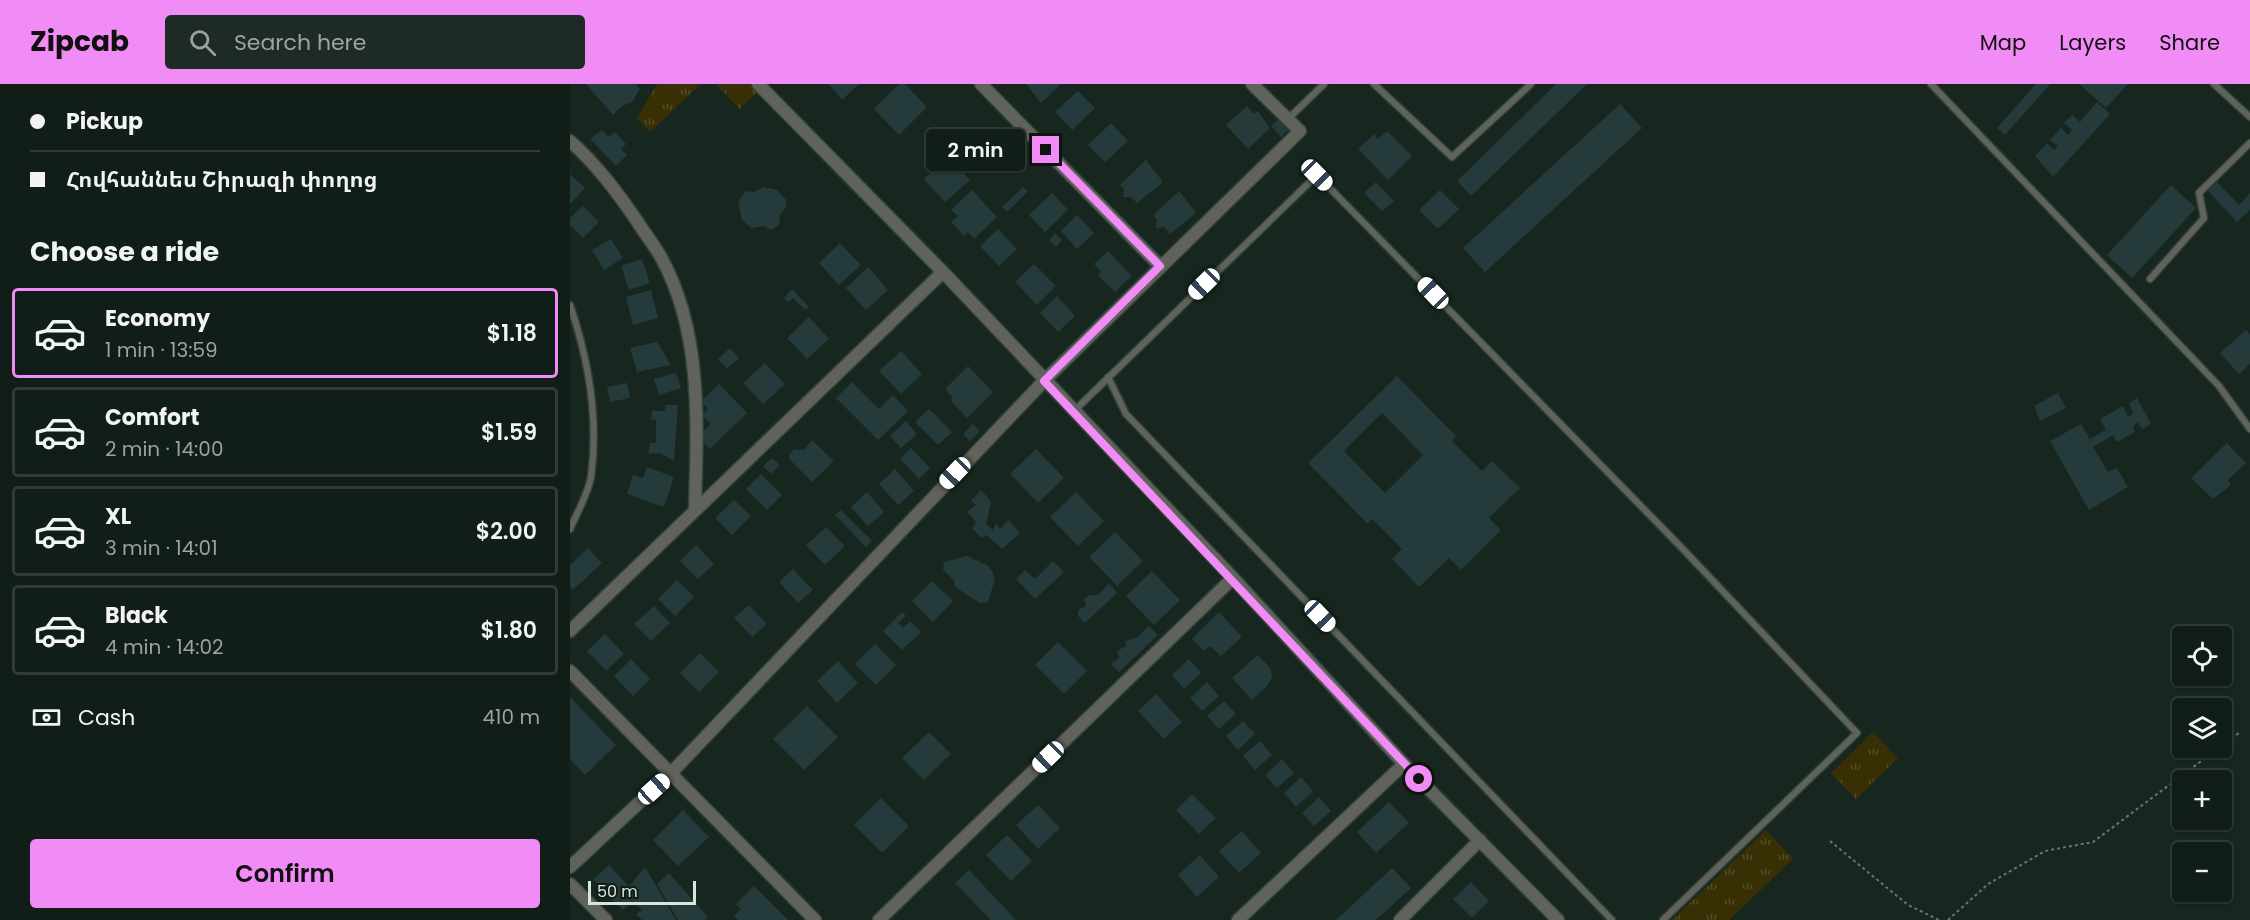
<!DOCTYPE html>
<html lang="en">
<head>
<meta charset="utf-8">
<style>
	body { margin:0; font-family:Poppins,"Noto Sans Armenian",sans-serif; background:#1e2a24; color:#f1f3f6; height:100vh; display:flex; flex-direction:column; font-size:22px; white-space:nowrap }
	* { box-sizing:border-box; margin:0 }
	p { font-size:20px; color:#9ca2a1 }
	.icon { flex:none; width:33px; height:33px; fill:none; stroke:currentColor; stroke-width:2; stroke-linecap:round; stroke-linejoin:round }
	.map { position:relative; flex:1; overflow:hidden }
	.details { display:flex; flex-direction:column; background:#111d17; width:570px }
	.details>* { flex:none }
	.banner { display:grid; align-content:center; height:132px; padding:0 30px; background:#111d17 }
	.controls { position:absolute; left:1602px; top:542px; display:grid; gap:12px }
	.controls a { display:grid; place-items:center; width:60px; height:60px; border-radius:6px; background:#111d17; box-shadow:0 2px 4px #0004,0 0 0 2px #303b36; font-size:30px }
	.scale { position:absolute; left:18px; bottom:15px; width:108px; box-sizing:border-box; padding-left:6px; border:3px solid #dbe5df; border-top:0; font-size:16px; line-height:21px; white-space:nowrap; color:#dbe5df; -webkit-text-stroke:4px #0e1e16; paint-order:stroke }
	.end { position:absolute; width:27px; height:27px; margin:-14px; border:8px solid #f18bf5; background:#111; box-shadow:0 0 0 3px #111 }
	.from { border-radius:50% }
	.bubble { position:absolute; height:42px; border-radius:6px; background:#111d17; box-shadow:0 2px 4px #0004,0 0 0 2px #303b36; font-size:20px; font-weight:600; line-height:42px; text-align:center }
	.car { position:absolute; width:18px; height:36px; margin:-18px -9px; border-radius:8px; box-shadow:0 0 4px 2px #0007; background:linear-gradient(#fff 24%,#345 0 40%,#fff 0 76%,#345 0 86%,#fff 0) }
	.banner b { display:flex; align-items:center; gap:21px; height:57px; font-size:22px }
	.banner b+b { border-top:2px solid #303b36 }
	.banner i { width:15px; height:15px; background:#f1f3f6 }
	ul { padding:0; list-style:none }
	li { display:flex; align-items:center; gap:18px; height:90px; margin:0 12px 9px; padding:0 18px; border:3px solid #303b36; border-radius:6px }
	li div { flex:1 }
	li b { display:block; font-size:22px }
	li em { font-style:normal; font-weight:600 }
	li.on { border-color:#f18bf5 }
	li>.icon { width:54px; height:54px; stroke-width:1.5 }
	h2 { padding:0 30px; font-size:27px; line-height:72px }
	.pay { display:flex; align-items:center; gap:15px; height:66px; padding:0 30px; font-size:22px }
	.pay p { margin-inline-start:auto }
	.button { display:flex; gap:12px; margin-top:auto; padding:12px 30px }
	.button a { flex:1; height:69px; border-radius:6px; background:#f18bf5; color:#111; font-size:24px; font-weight:600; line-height:69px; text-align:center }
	header { display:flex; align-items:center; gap:36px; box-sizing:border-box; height:84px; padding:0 30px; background:#f18bf5; color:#111 }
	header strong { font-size:28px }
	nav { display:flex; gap:33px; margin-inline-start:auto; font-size:21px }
	.search { width:420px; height:54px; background:#1e2a24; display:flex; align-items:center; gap:15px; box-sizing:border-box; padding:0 21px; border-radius:6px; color:#9ca2a1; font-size:22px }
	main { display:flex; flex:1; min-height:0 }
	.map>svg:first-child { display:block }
	.grass { fill:url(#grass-tufts) }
	.building { fill:#253a3a; fill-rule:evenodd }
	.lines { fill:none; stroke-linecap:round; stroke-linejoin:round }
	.lane-casing { stroke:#32423a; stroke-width:9 }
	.street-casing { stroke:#32423a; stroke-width:15 }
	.path { stroke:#69766f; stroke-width:2; stroke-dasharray:3 3; stroke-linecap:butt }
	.lane { stroke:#5f635b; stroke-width:6 }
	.street { stroke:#5f635b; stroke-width:12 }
	.route { stroke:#f18bf5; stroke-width:8 }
</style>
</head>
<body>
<header>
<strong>Zipcab</strong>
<div class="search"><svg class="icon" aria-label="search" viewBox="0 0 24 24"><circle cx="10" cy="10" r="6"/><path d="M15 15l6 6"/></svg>Search here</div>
<nav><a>Map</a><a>Layers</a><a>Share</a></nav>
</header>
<main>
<section class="details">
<div class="banner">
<b><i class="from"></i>Pickup</b>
<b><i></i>Հովհաննես Շիրազի փողոց</b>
</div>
<h2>Choose a ride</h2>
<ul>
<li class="on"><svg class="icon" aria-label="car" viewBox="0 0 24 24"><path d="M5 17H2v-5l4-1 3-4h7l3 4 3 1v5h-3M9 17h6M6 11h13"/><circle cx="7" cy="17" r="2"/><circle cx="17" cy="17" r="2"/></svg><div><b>Economy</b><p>1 min · 13:59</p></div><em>$1.18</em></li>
<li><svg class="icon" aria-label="car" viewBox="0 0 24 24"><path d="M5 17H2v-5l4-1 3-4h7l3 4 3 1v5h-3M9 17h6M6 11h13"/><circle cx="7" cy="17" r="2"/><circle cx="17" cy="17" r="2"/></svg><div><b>Comfort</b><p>2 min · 14:00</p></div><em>$1.59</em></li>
<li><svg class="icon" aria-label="car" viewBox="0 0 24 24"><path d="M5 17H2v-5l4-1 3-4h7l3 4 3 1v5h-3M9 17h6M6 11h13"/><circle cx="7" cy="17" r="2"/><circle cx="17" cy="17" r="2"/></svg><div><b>XL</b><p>3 min · 14:01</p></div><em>$2.00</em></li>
<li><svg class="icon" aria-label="car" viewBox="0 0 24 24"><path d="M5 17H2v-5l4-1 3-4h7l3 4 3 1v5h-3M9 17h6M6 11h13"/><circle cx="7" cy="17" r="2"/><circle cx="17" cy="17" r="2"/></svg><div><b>Black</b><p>4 min · 14:02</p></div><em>$1.80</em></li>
</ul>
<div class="pay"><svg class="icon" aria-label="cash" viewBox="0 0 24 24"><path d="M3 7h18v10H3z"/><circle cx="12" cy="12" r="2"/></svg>Cash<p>410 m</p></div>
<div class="button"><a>Confirm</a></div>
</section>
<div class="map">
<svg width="1680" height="836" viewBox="0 0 1680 836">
	<defs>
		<pattern id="grass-tufts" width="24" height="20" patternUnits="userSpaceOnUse" patternTransform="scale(1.5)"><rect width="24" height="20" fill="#392f05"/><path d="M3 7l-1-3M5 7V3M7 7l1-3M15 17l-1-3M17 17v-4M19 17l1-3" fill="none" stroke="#554d29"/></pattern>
	</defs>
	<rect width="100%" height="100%" fill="#17271f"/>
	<path class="grass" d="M87,0H131L80,48L67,34Z
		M146,0H180L188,8L169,25Z
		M1303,648L1328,674L1286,715L1261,689Z
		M1196,746L1223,775L1159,836H1102Z"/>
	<path class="building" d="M16,0H65L70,5L62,18L52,22L43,31Z
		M259,0H289L272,16Z
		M329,0H335L357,23L329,51L304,25Z
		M456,0H491L471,19Z
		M986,0H1017L901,112L887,97Z
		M1466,0H1480L1435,51L1427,44Z
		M1509,0H1558L1536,24Z
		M508,7L525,24L502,46L485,28Z
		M1527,18L1540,30L1483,93L1465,72L1477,59L1484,66L1488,62L1480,56L1491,44L1498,51L1502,46L1494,39L1502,31L1510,38Z
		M1050,20L1072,44L915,188L893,164Z
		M677,22L684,30L688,27L700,44L678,65L656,41Z
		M712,32L722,42L711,53L701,42Z
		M541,39L558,57L535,78L518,61Z
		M32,46L39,53L45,48L56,60L51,65L57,71L46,82L20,55Z
		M817,47L842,72L818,96L788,65L804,50L808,55Z
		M378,72L400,96L375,118L354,95Z
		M576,76L593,98L567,119L561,113H553L554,105L550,101Z
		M0,90L15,104L0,120Z
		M806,98L824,117L812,127L794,109Z
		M1647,98L1669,121L1680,109V126L1667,138L1638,107Z
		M1601,101L1626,124L1562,194L1537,171Z
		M194,103L207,106L216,116V123L210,131L209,141L201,146L194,142L181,144L172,136L168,118L176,107L183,108Z
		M453,103L458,107L437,128L432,123Z
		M402,106L427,133L404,155L398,148L394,152L381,138L388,132L381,126Z
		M870,106L889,125L868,145L849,126Z
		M609,107L626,129L600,150L594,143L586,144L587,136L583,131Z
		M482,109L498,126L475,148L459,131Z
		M13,122L29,138L13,154L0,141V134Z
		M507,131L524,149L507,165L491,147Z
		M428,145L447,165L429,182L410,162Z
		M485,149L492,156L486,163L479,156Z
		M41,155L53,174L34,186L22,166Z
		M270,159L291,181L269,201L249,179Z
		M538,167L562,192L545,208L528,191L531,187L524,180Z
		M72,175L80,199L59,206L51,182Z
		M464,180L486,202L467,221L445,198Z
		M298,183L318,206L296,226L276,204Z
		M222,205L239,223L235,226L223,214L218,218L214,214Z
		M81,206L88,234L63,241L56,213Z
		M487,212L505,232L488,248L470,229Z
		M239,233L259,255L237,275L217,254Z
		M1676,246L1680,250V280L1669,290L1650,269Z
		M87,258L101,281L67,288L60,264Z
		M160,264L169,274L157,285L148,275Z
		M331,267L352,290L331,310L309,287Z
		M195,279L215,300L193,320L173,299Z
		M398,282L423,308L397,334L381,317L382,313L375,305Z
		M106,289L111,304L89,311L84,295Z
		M827,292L886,352L882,357L912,387L922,377L950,404L919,434L931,446L891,486L879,474L849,503L822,475L832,465L802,435L798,440L738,379ZM812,329L853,371L815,409L774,367Z
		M282,298L309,325L323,311L338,327L308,356L266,314Z
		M57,299L60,314L40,318L37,303Z
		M149,300L177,329L140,365L127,352L141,340L132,331L138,325L131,317Z
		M1488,309L1496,324L1470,337L1464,322Z
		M1567,314L1581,340L1572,345L1568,338L1563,342L1565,348L1547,358L1543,351L1523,363L1538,388L1547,384L1558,403L1519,426L1480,357L1511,340L1520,355L1536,346L1530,335L1553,322L1558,333L1563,329L1559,319Z
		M95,321H108L104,377L90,369L78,370L80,359H86V336L81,335L82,327H95Z
		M359,325L382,348L368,361L345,338Z
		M336,337L347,350L331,364L320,352Z
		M403,340L410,347L400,357L393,350Z
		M242,356L264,377L242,398L220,376L219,372L224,365L234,366Z
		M1657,359L1676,379L1658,396L1661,401L1643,415L1621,394Z
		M341,364L360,384L349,395L330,375Z
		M466,365L494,394L468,419L440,390Z
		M202,374L210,381L201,390L193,382Z
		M77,383L104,393L94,423L57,410L63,391L73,394Z
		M325,385L344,407L328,421L309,400Z
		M191,390L212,411L197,426L176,405Z
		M411,406L421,418L416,440L423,446L426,439L430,445L438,436L450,449L432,465L417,451L411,454L402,444L406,438L397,428L406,421L401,417Z
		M297,408L314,428L298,442L281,423Z
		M506,408L534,437L508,462L480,433Z
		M164,416L181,432L162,451L145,434Z
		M271,426L302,457L296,463L265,431Z
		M256,443L275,462L255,481L236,461Z
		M545,448L573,477L547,502L519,473Z
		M126,461L144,480L128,495L110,477Z
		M18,464L32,479L3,506L0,503V481Z
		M397,472L417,481L422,487L425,495L418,518L410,519L385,503L384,496L373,486L374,478Z
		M483,477L494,488L465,515L446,495L455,486L465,495Z
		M223,485L243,506L228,519L209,498Z
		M582,487L610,516L584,541L556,512Z
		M107,496L124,513L105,532L88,515Z
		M362,497L383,517L363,538L342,517Z
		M539,499L547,509L515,539L508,532V526L516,522L514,515L519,511H528Z
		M179,521L197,540L182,553L164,534Z
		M84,522L100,539L81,557L64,540Z
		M332,528L336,532L328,539L333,544L340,537L351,548L332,566L313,547Z
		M649,528L672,553L651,572L640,562L634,567L622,555Z
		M579,542L588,551L549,588L541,580L549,574L547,567L556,562L555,557L566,554Z
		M35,550L54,570L36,587L17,567Z
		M488,558L517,587L494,610L465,581Z
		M305,560L326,581L306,601L285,580Z
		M130,569L149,588L129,608L110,589Z
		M688,571L701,585L702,593L698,601L682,616L662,594Z
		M61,575L80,595L63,612L44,592Z
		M619,575L631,589L614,605L602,591Z
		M268,577L288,599L267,619L247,597Z
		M637,598L649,612L632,627L620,614Z
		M586,610L612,638L594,655L568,627Z
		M0,613L46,661L15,691L0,675Z
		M654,617L666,630L649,645L637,632Z
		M237,622L268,653L234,686L203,655Z
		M673,637L685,650L668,666L656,652Z
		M359,648L381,670L354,696L332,674Z
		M690,657L702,671L685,686L673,672Z
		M712,675L724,689L707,704L695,691Z
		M731,693L743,707L726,723L714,709Z
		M622,710L646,734L629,750L606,726Z
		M749,713L761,727L744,742L732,729Z
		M311,714L339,742L312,769L284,741Z
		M819,718L839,739L806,769L787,748Z
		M468,721L490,744L468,765L446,741Z
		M113,726L139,753L108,782L83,756Z
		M672,747L691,769L669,789L649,767Z
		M437,751L462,777L441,797L416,771Z
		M630,771L649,793L627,813L608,791Z
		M39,781L59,802L75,783L106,836H72L66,830L72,826L62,817L53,826L23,795Z
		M822,784L841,804L819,824L806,836H766Z
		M399,786L446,836H421L385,799Z
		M99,789L138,833L134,836H108L87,800Z
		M901,798L919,817L902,834L883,815Z
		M184,802L218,836H168L164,832L171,825L166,820Z"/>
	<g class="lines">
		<g class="lane-casing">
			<path id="lane" d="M804,0L882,73L961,0
				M1361,0L1649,302L1680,345
				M1644,0L1680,33
				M718,35L754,0
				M1580,195L1634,134L1629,109L1680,59
				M0,221C19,277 29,334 21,393C18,410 7,429 0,445
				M538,293L556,330L1042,836
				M504,327L747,91L1110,462L1287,649L1093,836"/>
		</g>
		<g class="street-casing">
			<path id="street" d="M188,0L373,188L663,494L834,680L988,836
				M411,0L590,182
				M0,57C27,81 47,108 67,137C75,150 85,162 92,175C133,251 127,342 125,425
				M0,547L373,188
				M0,587L245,836
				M0,783L101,689L474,297L730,47L682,0
				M0,800L36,836
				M309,836L663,494
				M668,836L834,680
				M830,836L910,756"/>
		</g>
		<path class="path" d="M1652,662L1670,648
			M1260,757L1338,821L1369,836
			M1378,836L1418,800L1475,767L1523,758L1650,663"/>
		<use href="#lane" class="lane"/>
		<use href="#street" class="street"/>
	</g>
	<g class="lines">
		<path class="route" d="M476,66L590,182L474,297L849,695"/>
	</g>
</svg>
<div class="controls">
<a><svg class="icon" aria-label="locate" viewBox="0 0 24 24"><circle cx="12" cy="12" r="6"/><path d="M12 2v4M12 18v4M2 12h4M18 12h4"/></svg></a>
<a><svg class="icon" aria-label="layers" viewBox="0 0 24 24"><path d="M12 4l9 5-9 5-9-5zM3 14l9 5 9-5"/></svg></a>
<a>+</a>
<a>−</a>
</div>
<div class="scale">50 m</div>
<i class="end from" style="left:849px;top:695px"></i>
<i class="end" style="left:476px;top:66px"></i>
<div class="bubble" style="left:356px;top:45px;width:99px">2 min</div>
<i class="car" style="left:747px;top:91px;rotate:135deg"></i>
<i class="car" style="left:634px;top:200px;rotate:226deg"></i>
<i class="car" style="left:863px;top:209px;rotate:316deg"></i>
<i class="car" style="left:385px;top:389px;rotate:224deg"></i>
<i class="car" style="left:750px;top:532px;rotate:136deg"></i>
<i class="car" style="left:478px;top:673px;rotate:226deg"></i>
<i class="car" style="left:84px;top:705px;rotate:48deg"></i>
</div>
</main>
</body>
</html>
